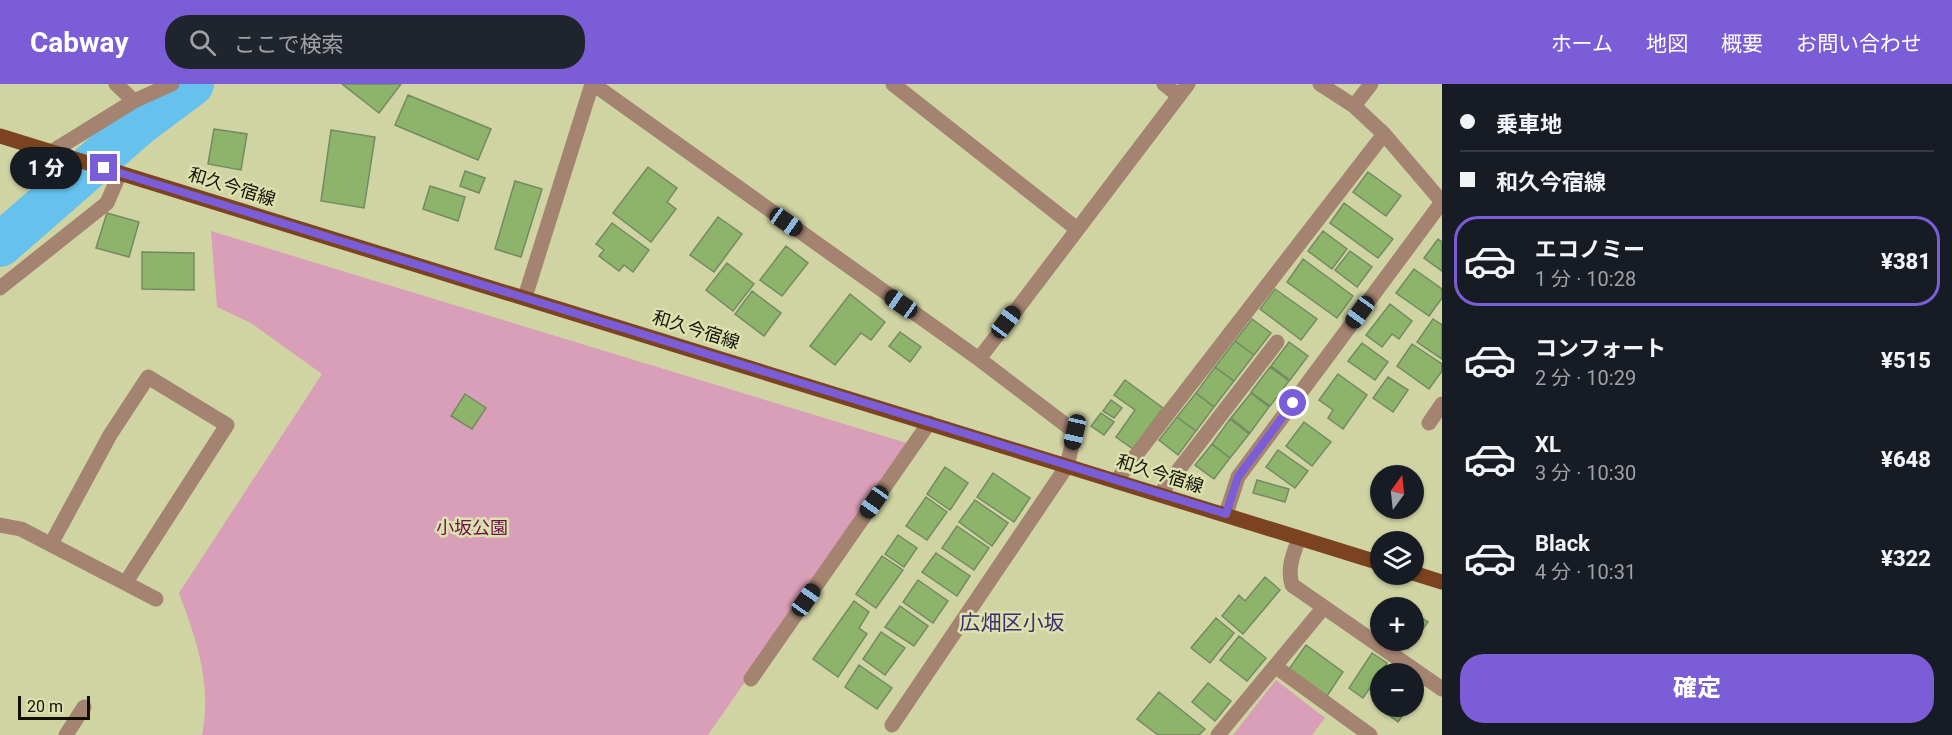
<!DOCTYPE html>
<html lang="ja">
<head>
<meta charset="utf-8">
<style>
	body { margin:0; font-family:Roboto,"Noto Sans JP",sans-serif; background:#20242c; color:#f1f3f6; height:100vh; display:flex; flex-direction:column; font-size:22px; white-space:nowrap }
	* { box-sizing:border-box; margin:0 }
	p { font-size:20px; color:#9ea1a6 }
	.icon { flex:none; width:33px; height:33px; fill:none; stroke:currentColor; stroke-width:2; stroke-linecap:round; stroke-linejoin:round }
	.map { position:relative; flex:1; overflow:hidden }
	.panel { display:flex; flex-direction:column; background:#171b24; width:510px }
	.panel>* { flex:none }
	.guide { display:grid; align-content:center; height:132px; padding:0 18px; background:#171b24 }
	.needle { width:39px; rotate:15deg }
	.controls { position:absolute; left:1370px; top:381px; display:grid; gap:12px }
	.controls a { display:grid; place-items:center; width:54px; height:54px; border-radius:50%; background:#171b24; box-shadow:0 2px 4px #0004; font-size:30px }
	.scale { position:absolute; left:18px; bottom:15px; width:72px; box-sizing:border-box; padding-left:6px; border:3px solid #101001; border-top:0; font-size:16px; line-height:21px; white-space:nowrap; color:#101001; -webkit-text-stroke:4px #dde1af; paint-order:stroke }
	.end { position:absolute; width:27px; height:27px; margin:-14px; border:8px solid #7b5dd7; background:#fff; box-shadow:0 0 0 3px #fff }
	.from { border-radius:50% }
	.bubble { position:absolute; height:42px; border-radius:21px; background:#171b24; box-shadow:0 2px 4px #0004; font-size:20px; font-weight:800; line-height:42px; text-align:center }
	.car { position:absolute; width:18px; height:36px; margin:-18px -9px; border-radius:8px; box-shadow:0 0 4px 2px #0007; background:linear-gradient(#222 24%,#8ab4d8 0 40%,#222 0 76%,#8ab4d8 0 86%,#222 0) }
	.guide b { display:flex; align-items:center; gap:21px; height:57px; font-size:22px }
	.guide b+b { border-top:2px solid #363941 }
	.guide i { width:15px; height:15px; background:#f1f3f6 }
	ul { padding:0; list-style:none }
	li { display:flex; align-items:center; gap:18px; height:90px; margin:0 12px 9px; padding:0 6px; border:3px solid transparent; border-radius:24px }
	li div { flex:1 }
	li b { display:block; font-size:22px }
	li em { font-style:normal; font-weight:800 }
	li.on { border-color:#7b5dd7 }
	li>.icon { width:54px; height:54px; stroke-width:1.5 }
	.action { display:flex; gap:12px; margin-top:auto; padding:12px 18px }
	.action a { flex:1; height:69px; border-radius:24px; background:#7b5dd7; color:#fff; font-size:24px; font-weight:800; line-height:69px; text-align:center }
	header { display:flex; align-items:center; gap:36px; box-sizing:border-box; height:84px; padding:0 30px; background:#7b5dd7; color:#fff }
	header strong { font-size:28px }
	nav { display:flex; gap:33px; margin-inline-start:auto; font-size:21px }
	.search { width:420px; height:54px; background:#20242c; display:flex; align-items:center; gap:15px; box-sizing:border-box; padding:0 21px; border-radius:24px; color:#9ea1a6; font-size:22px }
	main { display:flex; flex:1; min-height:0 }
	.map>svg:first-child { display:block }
	.green { fill:#d99eb8 }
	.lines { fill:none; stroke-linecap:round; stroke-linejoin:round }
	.river { stroke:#66c2ed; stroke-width:44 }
	.building { fill:#8eb46b; stroke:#748a61; stroke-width:1.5 }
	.minor { stroke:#a48371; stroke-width:15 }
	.major { stroke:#7b431f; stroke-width:15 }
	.route { stroke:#7b5dd7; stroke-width:8 }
	.labels { text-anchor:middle; stroke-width:5; stroke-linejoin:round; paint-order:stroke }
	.street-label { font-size:18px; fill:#101001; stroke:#dde1af }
	.park-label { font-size:18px; fill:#6e0f47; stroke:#dde1af }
	.quarter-label { font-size:21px; fill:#3d2f6b; stroke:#dde1af }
</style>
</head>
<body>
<header>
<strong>Cabway</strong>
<div class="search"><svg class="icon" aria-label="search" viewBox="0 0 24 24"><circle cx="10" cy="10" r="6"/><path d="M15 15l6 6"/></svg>ここで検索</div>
<nav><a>ホーム</a><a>地図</a><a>概要</a><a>お問い合わせ</a></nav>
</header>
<main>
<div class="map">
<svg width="1442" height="651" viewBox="0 0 1442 651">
	<rect width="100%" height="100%" fill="#d0d4a3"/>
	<path class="green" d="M211,147L910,360L708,651H202C212,600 197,557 179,509L322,290L251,239L217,223Z
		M1276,596L1325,634L1312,651H1233Z"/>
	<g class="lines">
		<path class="river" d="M0,161L141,38L192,0"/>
	</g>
	<path class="building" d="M342,0H401L379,29Z
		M408,11L491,45L478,76L395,41Z
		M214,45L247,50L241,86L208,80Z
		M331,46L375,53L364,124L321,117Z
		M648,83L677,104L667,118L676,125L651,158L613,129Z
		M465,87L485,94L479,109L460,102Z
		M1368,88L1401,112L1386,132L1353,108Z
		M515,97L542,105L521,173L495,165Z
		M430,102L465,113L458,137L423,125Z
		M1344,119L1393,155L1378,174L1330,139Z
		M107,129L139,138L129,173L96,164Z
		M718,133L742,150L714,188L690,171Z
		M612,139L649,166L633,188L624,181L619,187L599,172L604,166L596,160Z
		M1323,147L1347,165L1332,185L1308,167Z
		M1438,155L1442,158V187L1424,174Z
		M786,162L808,179L782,212L760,196Z
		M1350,167L1372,183L1357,203L1335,186Z
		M142,168L194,169V206L142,205Z
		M1303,175L1353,212L1337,234L1287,198Z
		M727,179L754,200L733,227L706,206Z
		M1414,185L1442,205V214L1429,232L1396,209Z
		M1275,205L1317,235L1301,256L1260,225Z
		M752,207L781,229L764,252L735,230Z
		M850,210L885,238L871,256L861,249L835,281L810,262Z
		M1390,220L1412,237L1399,255L1392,250L1382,263L1366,251Z
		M1252,235L1271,249L1254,271L1235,257Z
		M1433,235L1442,241V275L1417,258Z
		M900,248L921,263L910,278L889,262Z
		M1235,257L1254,271L1234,297L1215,283Z
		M1289,258L1308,272L1290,296L1271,282Z
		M1362,259L1388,278L1375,296L1348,277Z
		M1412,260L1442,280V287L1429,305L1397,282Z
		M1215,283L1234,297L1214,323L1196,309Z
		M1270,283L1289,297L1270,322L1251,308Z
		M1338,290L1367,311L1343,345L1328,334L1333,326L1319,316Z
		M1388,293L1408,306L1393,328L1373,314Z
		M1125,296L1163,324L1133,365L1116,353L1135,326L1114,311Z
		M1196,309L1214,323L1196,347L1177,333Z
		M1251,309L1269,323L1250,349L1231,334Z
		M465,310L486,324L472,345L451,332Z
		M1111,316L1122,324L1114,334L1103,327Z
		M1101,329L1114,338L1104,351L1091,342Z
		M1177,333L1196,347L1178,371L1159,356Z
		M1230,335L1249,350L1230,374L1212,360Z
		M1304,338L1331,358L1312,382L1286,362Z
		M1212,360L1230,374L1214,395L1195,381Z
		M1278,366L1308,387L1295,404L1266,383Z
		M945,383L968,399L950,426L927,410Z
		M993,389L1030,414L1014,438L977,413Z
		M1257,396L1289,405L1285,418L1253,409Z
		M926,413L947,428L927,456L906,442Z
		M975,416L1008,439L992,462L959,438Z
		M957,442L989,464L974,486L942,464Z
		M898,451L917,464L904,483L885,470Z
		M936,469L970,492L957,512L922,488Z
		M882,472L903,486L876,524L856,510Z
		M1265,493L1280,506L1243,550L1222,532L1239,511L1245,517Z
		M918,496L948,517L933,539L903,518Z
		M854,517L869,528L859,544L867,550L838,593L813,575Z
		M900,522L928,542L914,562L885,543Z
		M1413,528L1428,538L1408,565L1396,556H1413Z
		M1216,534L1234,549L1210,579L1191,564Z
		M881,548L905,564L885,591L863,575Z
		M1239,552L1266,574L1247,597L1220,576Z
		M1306,561L1343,588L1327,612L1289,585Z
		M1372,569L1387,579L1363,614L1349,604Z
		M859,581L892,604L877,625L845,603Z
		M1392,581L1404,590H1385Z
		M1413,596L1423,603L1413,617Z
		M1208,599L1231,617L1215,637L1192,618Z
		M1159,608L1205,645L1199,651H1158L1137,635Z
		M1383,622H1409L1398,638L1381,625Z"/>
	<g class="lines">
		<path class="minor" d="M116,0L134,17
			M593,0L979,275L1075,348L1067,382L892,641
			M893,0L1077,145
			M1164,0L1179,12
			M1320,0L1354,22L1384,50L1442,118
			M1354,22L1371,0
			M53,67L134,17L172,0
			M0,204L107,119L120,89
			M525,213L592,0
			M979,275L1188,0
			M1429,339L1442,320
			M1116,397L1384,50
			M1160,410L1277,258
			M1226,430L1238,393L1442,118
			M0,441L21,445L156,515
			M1299,454C1293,471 1287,484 1292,501L1442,605
			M51,460L110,351L148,293L227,341L126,498
			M1276,583L1370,651
			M751,595L929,339
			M66,651L84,623
			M1218,651L1324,523"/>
		<path class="major" d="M0,52L1380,479
			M1413,489L1442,498"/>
	</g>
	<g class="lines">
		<path class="route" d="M104,84L1226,430L1238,393L1293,319"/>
	</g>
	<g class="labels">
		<g class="street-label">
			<text transform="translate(232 103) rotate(17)" y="6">和久今宿線</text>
			<text transform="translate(696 246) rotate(17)" y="6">和久今宿線</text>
			<text transform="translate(1160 390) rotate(17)" y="6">和久今宿線</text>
		</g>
		<g class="park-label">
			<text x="472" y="450">小坂公園</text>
		</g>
		<g class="quarter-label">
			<text x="1012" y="546">広畑区小坂</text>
		</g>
	</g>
</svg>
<div class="controls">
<a><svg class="needle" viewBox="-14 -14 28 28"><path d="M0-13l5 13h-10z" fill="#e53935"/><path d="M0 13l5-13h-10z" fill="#9ea1a6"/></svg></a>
<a><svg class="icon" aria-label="layers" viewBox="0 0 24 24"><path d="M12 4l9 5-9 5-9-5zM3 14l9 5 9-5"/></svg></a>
<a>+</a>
<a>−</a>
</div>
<div class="scale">20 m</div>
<i class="end from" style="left:1293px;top:319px"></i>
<i class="end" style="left:104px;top:84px"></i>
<div class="bubble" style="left:10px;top:63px;width:72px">1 分</div>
<i class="car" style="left:786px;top:138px;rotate:125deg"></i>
<i class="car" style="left:901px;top:220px;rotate:305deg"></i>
<i class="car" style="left:1360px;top:228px;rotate:216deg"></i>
<i class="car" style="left:1006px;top:238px;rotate:37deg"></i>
<i class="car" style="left:1075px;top:348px;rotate:193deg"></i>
<i class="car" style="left:874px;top:418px;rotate:215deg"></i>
<i class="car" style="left:806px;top:516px;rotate:35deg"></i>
</div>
<section class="panel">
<div class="guide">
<b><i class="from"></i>乗車地</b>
<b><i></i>和久今宿線</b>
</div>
<ul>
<li class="on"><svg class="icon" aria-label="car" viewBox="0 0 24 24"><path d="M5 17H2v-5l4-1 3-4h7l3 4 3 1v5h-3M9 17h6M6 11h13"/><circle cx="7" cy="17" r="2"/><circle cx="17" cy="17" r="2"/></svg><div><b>エコノミー</b><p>1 分 · 10:28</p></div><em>¥381</em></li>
<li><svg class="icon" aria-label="car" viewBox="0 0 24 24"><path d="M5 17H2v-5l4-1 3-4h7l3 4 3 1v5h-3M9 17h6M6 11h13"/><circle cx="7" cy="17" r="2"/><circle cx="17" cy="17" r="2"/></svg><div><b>コンフォート</b><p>2 分 · 10:29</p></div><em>¥515</em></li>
<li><svg class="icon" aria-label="car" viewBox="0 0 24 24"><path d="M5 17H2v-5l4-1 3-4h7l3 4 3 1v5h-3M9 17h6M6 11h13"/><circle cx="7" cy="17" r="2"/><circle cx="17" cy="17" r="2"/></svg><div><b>XL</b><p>3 分 · 10:30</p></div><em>¥648</em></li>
<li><svg class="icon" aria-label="car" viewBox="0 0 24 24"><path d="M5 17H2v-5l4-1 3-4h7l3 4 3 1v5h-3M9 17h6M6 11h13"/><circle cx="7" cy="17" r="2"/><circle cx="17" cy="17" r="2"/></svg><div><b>Black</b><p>4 分 · 10:31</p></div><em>¥322</em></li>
</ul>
<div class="action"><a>確定</a></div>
</section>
</main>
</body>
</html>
